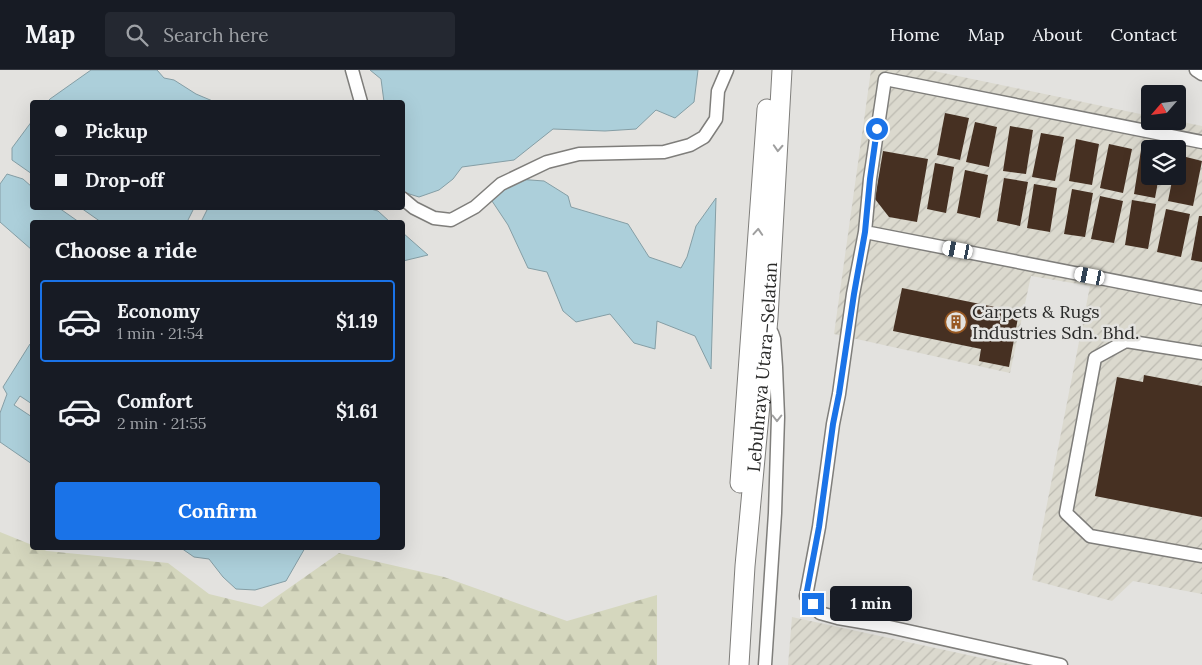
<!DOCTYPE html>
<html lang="en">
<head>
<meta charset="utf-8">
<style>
	body { margin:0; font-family:Lora,serif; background:#242831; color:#f1f3f6; height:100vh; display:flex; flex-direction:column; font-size:19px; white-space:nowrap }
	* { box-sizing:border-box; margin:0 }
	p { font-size:16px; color:#9ea1a6 }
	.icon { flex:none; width:28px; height:28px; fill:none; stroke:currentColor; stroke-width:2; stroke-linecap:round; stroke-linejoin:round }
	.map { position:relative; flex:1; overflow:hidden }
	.details { position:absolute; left:30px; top:150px; width:375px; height:330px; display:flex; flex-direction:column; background:#171b24; border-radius:5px; box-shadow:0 5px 20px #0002 }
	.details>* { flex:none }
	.hud { position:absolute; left:30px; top:30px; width:375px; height:110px; border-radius:5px; box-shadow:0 5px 20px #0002; display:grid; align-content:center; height:110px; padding:0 25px; background:#171b24 }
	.needle { width:32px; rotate:242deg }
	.tools { position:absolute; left:1141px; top:15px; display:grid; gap:10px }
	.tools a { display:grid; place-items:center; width:45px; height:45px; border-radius:5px; background:#171b24; box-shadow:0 5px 20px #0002; font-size:25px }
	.end { position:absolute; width:22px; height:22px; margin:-11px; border:6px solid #1a73e8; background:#fff; box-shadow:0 0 0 2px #fff }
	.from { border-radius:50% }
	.bubble { position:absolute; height:35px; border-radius:5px; background:#171b24; box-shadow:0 5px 20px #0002; font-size:16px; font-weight:700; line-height:35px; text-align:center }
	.car { position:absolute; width:15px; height:30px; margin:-15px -8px; border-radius:6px; box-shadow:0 0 4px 1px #0007; background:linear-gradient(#fff 24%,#345 0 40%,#fff 0 76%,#345 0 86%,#fff 0) }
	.hud b { display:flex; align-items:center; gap:18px; height:48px; font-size:19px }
	.hud b+b { border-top:1px solid #363941 }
	.hud i { width:12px; height:12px; background:#f1f3f6 }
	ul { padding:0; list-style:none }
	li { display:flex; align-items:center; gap:15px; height:82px; margin:0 10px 8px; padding:0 15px; border:2px solid transparent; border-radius:5px }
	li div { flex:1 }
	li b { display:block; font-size:19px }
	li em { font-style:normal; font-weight:700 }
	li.on { border-color:#1a73e8 }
	li>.icon { width:45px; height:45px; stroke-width:1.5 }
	h2 { padding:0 25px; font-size:22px; line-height:60px }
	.button { display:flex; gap:10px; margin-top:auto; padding:10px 25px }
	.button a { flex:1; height:58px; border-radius:5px; background:#1a73e8; color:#fff; font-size:20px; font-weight:700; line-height:58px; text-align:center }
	header { display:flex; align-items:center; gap:30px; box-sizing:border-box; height:70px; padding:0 25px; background:#171b24; border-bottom:1px solid #363941 }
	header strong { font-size:24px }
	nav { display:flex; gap:28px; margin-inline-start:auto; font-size:18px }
	.search { width:350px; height:45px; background:#242831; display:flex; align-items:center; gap:12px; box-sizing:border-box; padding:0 18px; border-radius:5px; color:#9ea1a6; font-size:19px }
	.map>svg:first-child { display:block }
	.industrial { fill:url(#industrial-furrows); fill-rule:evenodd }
	.forest { fill:url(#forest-firs) }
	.water { fill:#accfda; stroke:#859ea5 }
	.building { fill:#463022 }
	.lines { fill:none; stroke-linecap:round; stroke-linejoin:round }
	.minor-casing { stroke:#7f7e7b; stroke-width:15 }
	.highway-casing { stroke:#7f7e7b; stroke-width:21 }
	.minor { stroke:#fff; stroke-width:12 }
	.highway { stroke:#fff; stroke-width:19 }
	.oneway { stroke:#9f9f9f }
	.route { stroke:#1a73e8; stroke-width:6 }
	.labels { text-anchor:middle; stroke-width:5; stroke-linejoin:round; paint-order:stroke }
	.poi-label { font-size:18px; fill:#2a2a29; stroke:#e3e2df; text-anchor:start }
	.street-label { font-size:18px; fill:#2a2a29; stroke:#e3e2df }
</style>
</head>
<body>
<header>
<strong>Map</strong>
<div class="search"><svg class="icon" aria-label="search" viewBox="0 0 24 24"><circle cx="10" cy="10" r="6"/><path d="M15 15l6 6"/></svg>Search here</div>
<nav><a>Home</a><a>Map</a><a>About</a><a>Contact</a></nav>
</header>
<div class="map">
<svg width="1202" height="595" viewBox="0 0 1202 595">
	<defs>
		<pattern id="industrial-furrows" width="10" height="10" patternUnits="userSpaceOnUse" patternTransform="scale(1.25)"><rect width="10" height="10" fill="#dbd9ce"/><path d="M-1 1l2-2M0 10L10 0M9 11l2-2" fill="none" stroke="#bcbab1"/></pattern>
		<pattern id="forest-firs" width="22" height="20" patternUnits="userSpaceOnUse" patternTransform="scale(1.25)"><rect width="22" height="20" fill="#d5d7be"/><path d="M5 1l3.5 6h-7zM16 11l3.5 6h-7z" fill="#b7b9a3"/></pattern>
	</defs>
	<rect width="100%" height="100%" fill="#e3e2df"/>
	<path class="industrial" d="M871,0H929L1150,46V51H1178L1202,56V524L1133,511L1112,531L1032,510L1090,216L1031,206L1010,303L834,264ZM1150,79H1178V106H1150Z
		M792,547L1014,595H788Z"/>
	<path class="forest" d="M0,462L32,475V478H39L47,481L168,493L209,524L262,537L339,483L444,507L567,551L657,525V595H0Z"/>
	<path class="water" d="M91,0H157L164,8L174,10L196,24L215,32H47L50,29Z
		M370,0H698L694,32L675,48L656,40L636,59L605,61L553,59L514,90L462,97L453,109L439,120L419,127L403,122L402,32H384L381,9Z
		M32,51V104L12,90V78Z
		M7,104L23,109L32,117V138H59L79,152H32V180L0,152V114Z
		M517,109L544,111L568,126L571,137L628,154L649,187L681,198L687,187L696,156L716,128L711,299L695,266L657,251L655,279L634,273L610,244L576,252L563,241L547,202L528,198L508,155L490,128Z
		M81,138H194L187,152H101Z
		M208,138H367L378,141L390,152H201Z
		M403,163L428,185L403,191Z
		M30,274L32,276V334L20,326L14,335L32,347V394L0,372V343L7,324L3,317Z
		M181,478H305L286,511L255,520L236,519L223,507L209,489L194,487Z"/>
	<path class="building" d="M945,43L969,48L960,90L937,85Z
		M975,52L997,57L989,97L966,92Z
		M1010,56L1033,60L1026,104L1003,101Z
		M1041,63L1064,67L1055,111L1032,107Z
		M1076,69L1099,74L1092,115L1069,111Z
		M1109,74L1132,79L1123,123L1100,118Z
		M1141,80L1150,82V106H1159L1155,128L1134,124Z
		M883,81L928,89L917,152L889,147L875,129Z
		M1178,85L1202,91L1193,136L1168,131L1173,106H1178Z
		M935,93L954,97L946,143L927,139Z
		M965,100L988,105L980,148L957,143Z
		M1004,108L1028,112L1020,156L997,151Z
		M1034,114L1057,118L1050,162L1027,158Z
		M1072,119L1093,123L1085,167L1064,164Z
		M1100,126L1123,131L1114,173L1091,169Z
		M1132,130L1156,134L1148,179L1125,175Z
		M1166,139L1190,144L1181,187L1157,182Z
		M1199,146H1202V192L1191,190Z
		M902,218L1019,242L1009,297L979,291L981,279L893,261Z
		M1144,305L1202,316V447L1095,426L1117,307L1143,312Z"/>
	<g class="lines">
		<g class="minor-casing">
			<path id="minor" d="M352,0L361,32
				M1196,0L1202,4
				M402,128L414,138L434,148L451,150L475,137L501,114L547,92L579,84L664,82L690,75L704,67L716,49L718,21L727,0
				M865,162L1202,228
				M1202,283L1126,271L1095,288L1066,443L1090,466L1202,486
				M765,595L775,443L778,347L776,297L774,269L772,263
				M1061,595L885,556L838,548L820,543L806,526L819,457L833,354L839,324L853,224L865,162L870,109L885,9L1202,72"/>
		</g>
		<g class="highway-casing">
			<g id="highway">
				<path d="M740,413L767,39"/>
				<path id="s1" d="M739,595L745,496L768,248L782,0"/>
			</g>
		</g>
		<use href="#minor" class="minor"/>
		<use href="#highway" class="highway"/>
	</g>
	<defs><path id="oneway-chevron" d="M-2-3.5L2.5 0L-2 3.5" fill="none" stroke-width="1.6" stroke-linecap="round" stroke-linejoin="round" transform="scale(1.25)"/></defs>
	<g class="oneway">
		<use href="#oneway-chevron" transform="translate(778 78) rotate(93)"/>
		<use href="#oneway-chevron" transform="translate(758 162) rotate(-86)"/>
		<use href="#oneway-chevron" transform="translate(777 348) rotate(90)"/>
	</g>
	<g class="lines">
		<path class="route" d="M813,534L806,526L819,457L833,354L839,324L854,224L865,162L870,109L877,59"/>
	</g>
	<defs>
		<g id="building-ring" transform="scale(1.125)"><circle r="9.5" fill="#e3e2df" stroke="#985821" stroke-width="1.5"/><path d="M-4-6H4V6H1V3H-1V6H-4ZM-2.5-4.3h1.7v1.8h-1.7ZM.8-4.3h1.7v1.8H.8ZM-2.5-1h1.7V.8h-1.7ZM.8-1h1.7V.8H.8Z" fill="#985821"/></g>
	</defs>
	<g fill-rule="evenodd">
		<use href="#building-ring" x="956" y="252"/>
	</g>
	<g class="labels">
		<g class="poi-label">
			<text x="972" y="248">Carpets &amp; Rugs<tspan x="972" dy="21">Industries Sdn. Bhd.</tspan></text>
		</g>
		<g class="street-label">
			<text dy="6" stroke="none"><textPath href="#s1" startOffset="299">Lebuhraya Utara–Selatan</textPath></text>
		</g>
	</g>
</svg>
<div class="tools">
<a><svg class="needle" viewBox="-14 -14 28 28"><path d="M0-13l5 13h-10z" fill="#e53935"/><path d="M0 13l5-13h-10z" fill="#9ea1a6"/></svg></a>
<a><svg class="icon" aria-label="layers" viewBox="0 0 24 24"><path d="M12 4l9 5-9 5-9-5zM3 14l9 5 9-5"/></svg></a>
</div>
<i class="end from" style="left:877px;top:59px"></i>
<i class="end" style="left:813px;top:534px"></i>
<div class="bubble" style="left:830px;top:516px;width:82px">1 min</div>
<i class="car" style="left:958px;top:180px;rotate:281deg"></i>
<i class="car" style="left:1090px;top:206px;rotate:281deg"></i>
<div class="hud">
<b><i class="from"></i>Pickup</b>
<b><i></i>Drop-off</b>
</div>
<section class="details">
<h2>Choose a ride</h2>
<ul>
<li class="on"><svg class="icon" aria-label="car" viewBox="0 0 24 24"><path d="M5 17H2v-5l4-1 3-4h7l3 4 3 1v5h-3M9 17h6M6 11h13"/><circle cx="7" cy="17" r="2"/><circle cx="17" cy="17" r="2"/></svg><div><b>Economy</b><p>1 min · 21:54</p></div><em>$1.19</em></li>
<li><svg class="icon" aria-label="car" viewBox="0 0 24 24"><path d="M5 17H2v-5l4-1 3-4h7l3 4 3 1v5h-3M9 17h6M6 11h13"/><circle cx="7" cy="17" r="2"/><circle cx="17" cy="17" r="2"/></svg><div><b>Comfort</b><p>2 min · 21:55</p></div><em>$1.61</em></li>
</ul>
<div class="button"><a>Confirm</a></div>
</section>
</div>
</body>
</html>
